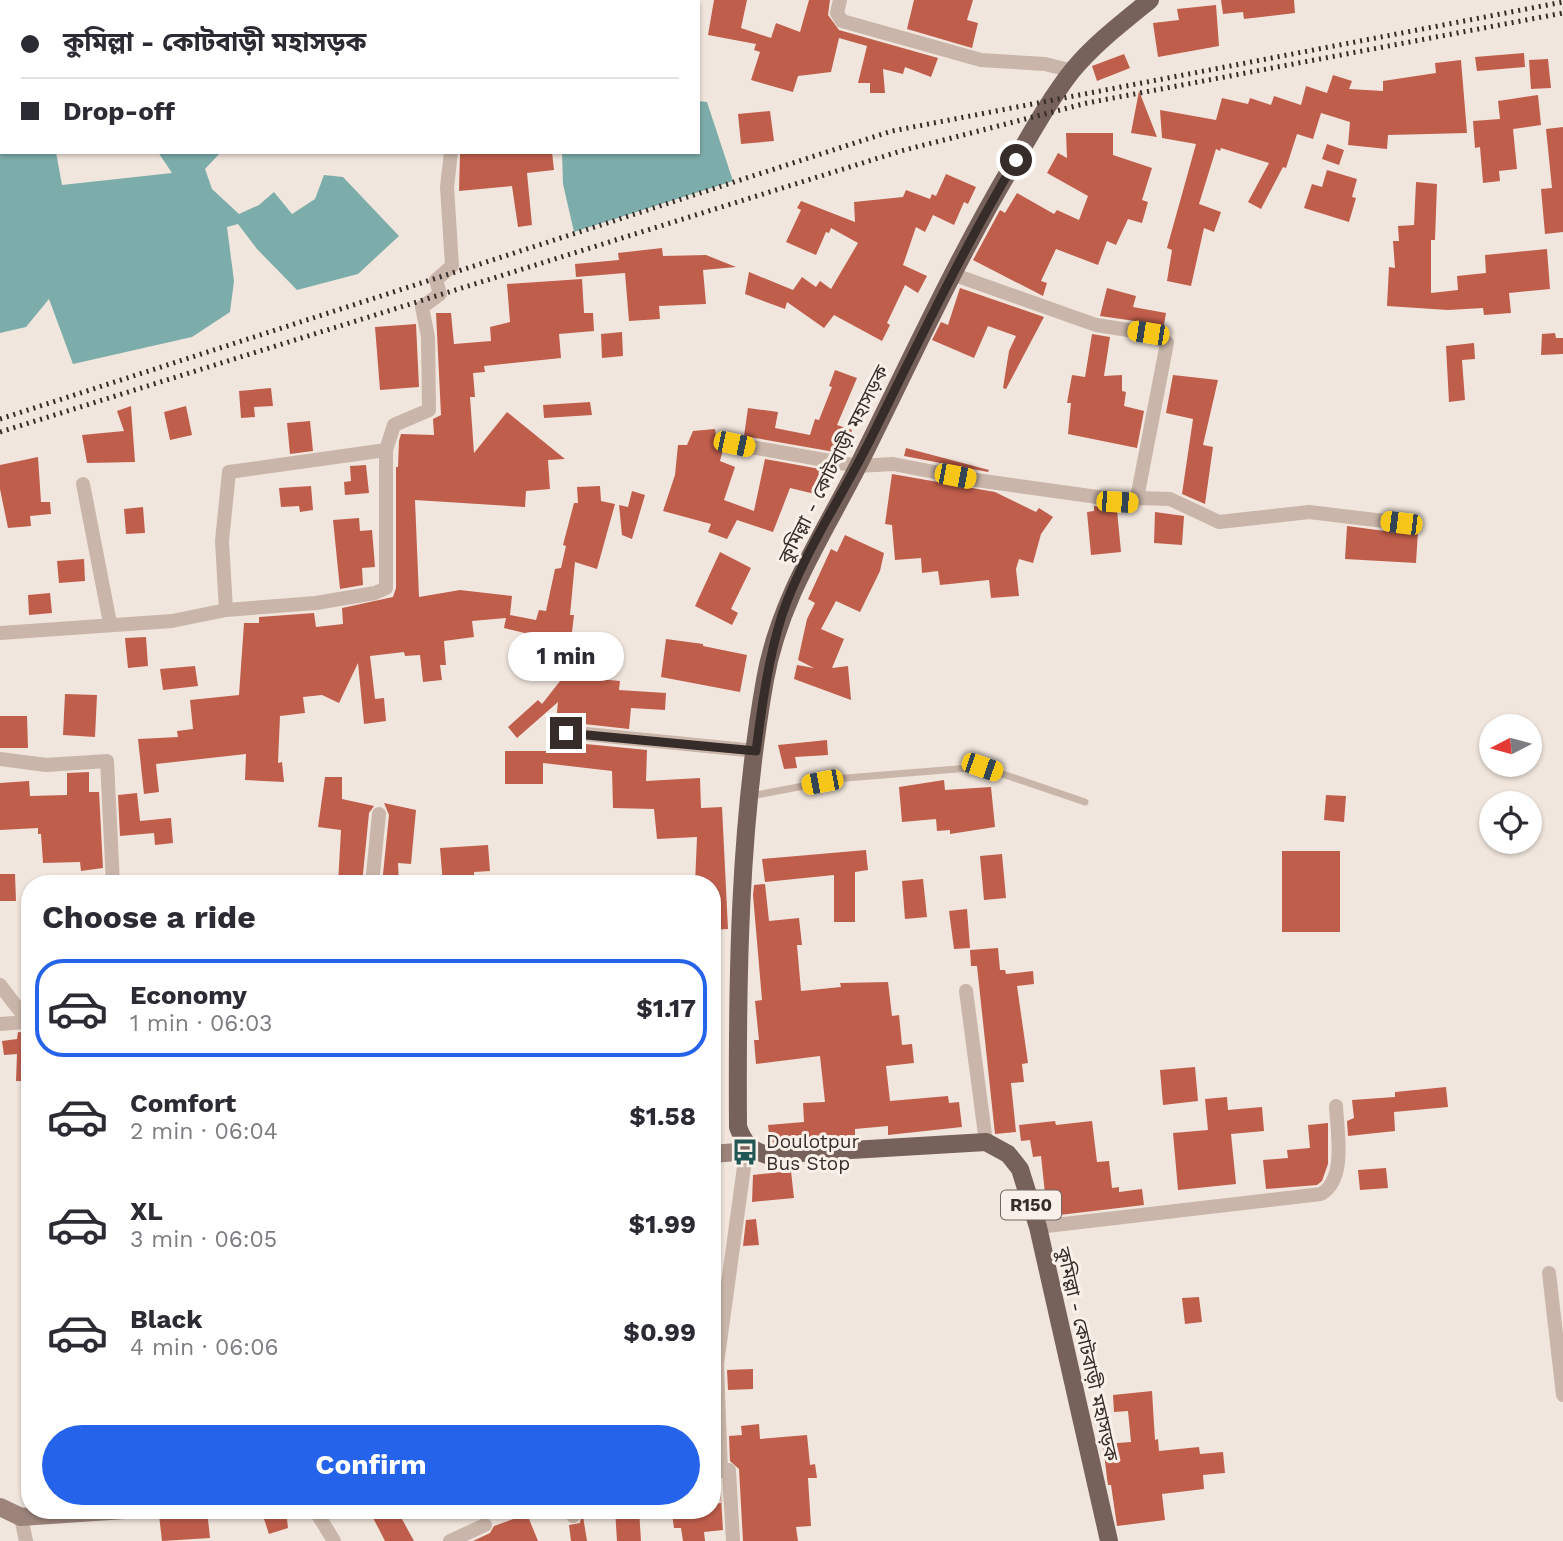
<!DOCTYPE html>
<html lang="en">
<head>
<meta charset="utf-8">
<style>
	body { margin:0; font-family:"Work Sans","Noto Sans Bengali",sans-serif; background:#f7f7f7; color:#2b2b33; height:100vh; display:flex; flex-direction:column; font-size:26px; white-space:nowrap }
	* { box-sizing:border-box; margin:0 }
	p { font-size:23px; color:#7c7c81 }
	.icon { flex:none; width:38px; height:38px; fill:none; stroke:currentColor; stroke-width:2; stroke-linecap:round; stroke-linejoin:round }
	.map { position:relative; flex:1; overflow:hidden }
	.sheet { position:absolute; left:21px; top:875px; width:700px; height:644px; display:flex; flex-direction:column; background:#fff; border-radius:28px; box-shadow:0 2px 5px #0004 }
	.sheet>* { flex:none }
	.top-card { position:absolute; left:0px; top:0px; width:700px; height:154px; box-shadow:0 2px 5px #0004; display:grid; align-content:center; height:154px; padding:0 21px; background:#fff }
	.needle { width:46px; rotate:264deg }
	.buttons { position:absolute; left:1479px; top:714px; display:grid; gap:14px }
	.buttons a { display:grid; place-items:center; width:63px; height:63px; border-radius:50%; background:#fff; box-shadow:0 2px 5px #0004; font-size:35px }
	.end { position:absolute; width:32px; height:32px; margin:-16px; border:9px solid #362c29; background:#fff; box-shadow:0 0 0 4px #fff }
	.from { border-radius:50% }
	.bubble { position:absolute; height:49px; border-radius:24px; background:#fff; box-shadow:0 2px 5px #0004; font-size:23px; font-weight:700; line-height:49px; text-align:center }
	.car { position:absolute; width:21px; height:42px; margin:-21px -10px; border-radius:9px; box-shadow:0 0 5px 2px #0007; background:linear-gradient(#f5c518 24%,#345 0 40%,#f5c518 0 76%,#345 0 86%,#f5c518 0) }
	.top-card b { display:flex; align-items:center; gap:24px; height:66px; font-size:26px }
	.top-card b+b { border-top:2px solid #e1e1e2 }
	.top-card i { width:18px; height:18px; background:#2b2b33 }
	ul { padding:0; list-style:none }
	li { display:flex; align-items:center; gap:21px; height:98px; margin:0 14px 10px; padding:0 7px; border:4px solid transparent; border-radius:28px }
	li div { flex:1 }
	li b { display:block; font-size:26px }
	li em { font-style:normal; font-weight:700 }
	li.selected { border-color:#2563eb }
	li>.icon { width:63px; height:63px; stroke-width:1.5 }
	h2 { padding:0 21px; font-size:32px; line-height:84px }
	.action { display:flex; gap:14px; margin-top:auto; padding:14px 21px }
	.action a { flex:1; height:80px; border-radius:42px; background:#2563eb; color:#fff; font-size:28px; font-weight:700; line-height:80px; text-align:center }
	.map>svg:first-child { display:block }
	.water { fill:#7dadaa }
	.building { fill:#c05e4c }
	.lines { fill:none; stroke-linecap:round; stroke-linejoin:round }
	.lane { stroke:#c9b5a9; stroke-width:7 }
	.street { stroke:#c9b5a9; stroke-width:14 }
	.secondary { stroke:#9c847b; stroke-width:18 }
	.primary { stroke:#77625b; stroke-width:18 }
	.rail { stroke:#362c29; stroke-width:5; stroke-dasharray:2 5; stroke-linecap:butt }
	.route { stroke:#362c29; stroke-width:9 }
	.labels { text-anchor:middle; stroke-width:6; stroke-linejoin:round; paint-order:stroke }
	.shield { fill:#f9f0e9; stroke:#706763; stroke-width:2 }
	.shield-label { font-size:18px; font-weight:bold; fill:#362c29 }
	.street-label { font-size:19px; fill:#362c29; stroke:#f9f0e9 }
	.poi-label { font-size:19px; fill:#362c29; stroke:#f9f0e9; text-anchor:start }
</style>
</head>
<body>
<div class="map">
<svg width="1563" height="1541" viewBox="0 0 1563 1541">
	<rect width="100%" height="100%" fill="#f1e6dd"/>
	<path class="water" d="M0,3L2,152H56L62,185L172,173L158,152H221L205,169L212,189L239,214L259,205L274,192L292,214L315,199L324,175L343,177L399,236L358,274L297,290L257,249L238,224L227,227L234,281L230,312L192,337L73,364L49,299L26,327L0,333Z
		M698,101L707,102L733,181L574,232L563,184L562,152H698Z"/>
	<path class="building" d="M714,0H747L741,28L771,38L776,23L800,32L809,0H830L828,15L839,30L938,58L931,77L905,67L903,74L883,69L885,93H870V83H858L867,46L839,38L831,72L798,76L793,92L751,80L760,52L754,50L756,44L708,35Z
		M914,0H973L967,20L978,23L972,48L907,29Z
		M1221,0H1294L1295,13L1244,19L1243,12L1223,14Z
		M1216,5L1219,46L1158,57L1153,23L1179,20L1177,9Z
		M1524,53L1525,67L1477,71L1475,57Z
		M1124,54L1130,68L1097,81L1092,66Z
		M1548,59L1551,88L1531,89L1529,60Z
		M1461,60L1467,133L1388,135L1387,149L1348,145L1350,122L1321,113L1313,139L1297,134L1286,168L1283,167L1261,209L1248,202L1269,163L1221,148L1220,151L1216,149L1199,204L1221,212L1214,232L1204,228L1191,286L1167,281L1172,250L1167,248L1196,144L1162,138L1160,110L1216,120L1222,98L1248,104L1250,98L1271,105L1274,96L1301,105L1306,86L1327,93L1333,75L1352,81L1349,89L1383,91V81L1436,73L1435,63Z
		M1139,91L1157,137L1131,133Z
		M1538,95L1541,125L1513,129L1517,169L1499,171L1500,181L1483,183L1480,147L1475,148L1473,121L1500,119L1498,101Z
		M770,111L774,141L741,144L738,114Z
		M1563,127V232L1545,234L1541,189L1552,188L1546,129Z
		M1066,133H1113V155L1152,168L1142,200L1148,202L1142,223L1128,219L1116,245L1107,241L1098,265L1056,249L1041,281L1047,283L1043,296L973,260L1000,210L1005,213L1017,193L1054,214L1057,210L1079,220L1088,196L1047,173L1058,153L1067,158Z
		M1327,144L1344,150L1339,165L1322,159Z
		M552,152L554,170L527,173L532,225L518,227L512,186L459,191L460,154Z
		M1327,170L1357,179L1352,197L1356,198L1349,222L1304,208L1312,184L1322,187Z
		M946,174L976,187L968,204L964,202L954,225L933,215L925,232L916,227L903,265L927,276L918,293L905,285L887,323L890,325L882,341L834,315L824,328L787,302L785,309L745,294L749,272L793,290L802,277L816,287L820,281L831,289L858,243L831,228L829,233L826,232L816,255L786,242L801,210L797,208L801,201L855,222L854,202L903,197L906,190L930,199L932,194L936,196Z
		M1416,182L1437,184L1435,240H1431V293L1458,290L1457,276L1486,273L1485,255L1547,249L1550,289L1509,293L1511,313L1484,315L1483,308L1448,310L1387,306L1389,267L1395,268L1393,241H1399L1398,226L1414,225Z
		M662,248L663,256L706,255L736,267L703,270L706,304L659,306L660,319L629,321L625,273L576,277L575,264L619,260L618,253Z
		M582,279L584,313H593L594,331L559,334L561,358L484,366L485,372L473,373L475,397H470L474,453L507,412L565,459L548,460L550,489L526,491L525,507L415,500L419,597L460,590L512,596L510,615L536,620L539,610L546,611L555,569L561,568L566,546L563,545L574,503H578L577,487L600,486L601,501L615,504L597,569L575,562L570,615H574L572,632L578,633L567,666L542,655L550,639L504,628L506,618L472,621L474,637L444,641L446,665H440L442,680L423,682L420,655L405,656L404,652L370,656L375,699L384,698L386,721L364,724L358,663L339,703L322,695L303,697L305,713L280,716L278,763L282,762L284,782L245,780L246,754L156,764L159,792L144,794L138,739L178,737L177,731L193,729L190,700L239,695L244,623H259V617L314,613L316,627L343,624L342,608L393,597L396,588V467H398L399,441L401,434L434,435L433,419L441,415L436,313H451L454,344L491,341L490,327L510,322L507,284Z
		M960,288L1044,317L1006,389L1003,388L1009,351L1016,336L988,326L974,358L932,340L941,322L948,325Z
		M1107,288L1136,296L1133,307L1166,313L1163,330L1149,323L1100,316Z
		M416,324L419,387L380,390L375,327Z
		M622,332L623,356L602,358L601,334Z
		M1555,333L1556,338H1563V354L1541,355L1542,334Z
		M1092,334L1110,337L1104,376L1122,375V391L1126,392L1124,406L1144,411L1137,448L1068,434L1071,403H1067L1072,375L1085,377Z
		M1474,343L1475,359L1462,360L1465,400L1449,402L1446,346Z
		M835,370L857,378L837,425L852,430L846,454L744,436L748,408L778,412L775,428L810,435L815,419L819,420L832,387L829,386Z
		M1173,375L1218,380L1203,445L1213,447L1205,504L1182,494L1193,419L1166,413Z
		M271,388L273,406L254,407L255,417L241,418L239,391Z
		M590,402L592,415L544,418L543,405Z
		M131,406L135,462L87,463L82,435L124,431L117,411Z
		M186,406L192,435L170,440L164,412Z
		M310,421L313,451L290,454L287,423Z
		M715,429L717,444L724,446L720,461L735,467L724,500L754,511L765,459L820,469L815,494L790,488L773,532L737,520L727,539L708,532L711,524L663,511L675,475L678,445H687L693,431Z
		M906,448L989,470L988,472L904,456Z
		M38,457L41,502H50L51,514L30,516L31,526L8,528L0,489V465Z
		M366,465L369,493L345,495L344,482L351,481L350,466Z
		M892,474L995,492L1036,512L1039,508L1053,517L1041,534L1033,563L1019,559L1016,569L1019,596L991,598L989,580L940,585L938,571L922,573L921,558L895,560L892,525L885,524Z
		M311,486L313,510L300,512L299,506L281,507L279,488Z
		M632,491L645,495L632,539L622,535L619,505L628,507Z
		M1094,506L1117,510L1121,552L1091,555L1087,512L1094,511Z
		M143,507L145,533L126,534L124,509Z
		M1155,512L1184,516L1182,545L1154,543Z
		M359,518L360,531L372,530L375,567L362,568L363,585L340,589L333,520Z
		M1347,526L1400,533L1418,531L1416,563L1345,559Z
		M845,535L884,553L880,571L860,612L836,601L821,629L844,639L832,668L848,666L851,700L794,679L797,665L814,668L798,660L807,619L815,603L808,599L831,549L837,552Z
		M720,552L751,568L731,609L738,613L732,625L695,606Z
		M84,559L85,581L59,583L57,561Z
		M50,593L52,613L29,615L28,595Z
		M146,637L148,666L128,668L125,638Z
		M666,639L703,644V646L747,655L740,692L661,677Z
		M195,666L198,686L163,690L160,669Z
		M564,676L620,681L619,690L666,693L665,710L631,708L629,729L566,722L559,726L557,735L565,742L647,750L646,781L700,778L701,808L722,807L728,929L712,930V884H695L697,837L657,839L654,809L613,808L612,771L543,763V784H505V751H553L558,702L517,738L508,727L538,700L542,704Z
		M65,694L97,695L95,737L63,735Z
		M0,716H27L28,748H0Z
		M827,740L828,755L795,757L797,768L784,769L778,745Z
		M89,772V792H99L103,868L81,871L80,862L43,863L41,834H38V828L0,830V783L29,781L30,796L67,795V773Z
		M325,777H342V799L374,806L369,813L362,884H338L341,830L318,827Z
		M944,780L945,790L991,787L995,827L950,834V830L937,831L936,819L902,822L899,787Z
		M137,793L140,821L171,818L173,843L155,845L154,833L120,836L118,795Z
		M1326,795L1346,796L1344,822L1324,820Z
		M384,803L416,810L411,864L398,863L399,884H382L389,815Z
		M488,845L490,871L474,872V884H443L440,848Z
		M866,850L868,870L855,872V922H834V875L765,882L762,859Z
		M1282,851H1340V932H1282Z
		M1002,854L1006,898L984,900L980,856Z
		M0,874H15L16,901H0Z
		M923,879L927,917L905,919L902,881Z
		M765,884L769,921L799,918L802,945H797L801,991L841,987L840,983L888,982L892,1016L899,1015L902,1045L912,1044L914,1063L886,1066L890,1101L948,1096L949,1103L959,1102L962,1127L888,1135V1126L855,1129V1136L770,1143L768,1125L804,1122L803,1103L825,1102L820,1056L756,1064L754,1040H759L755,1001L762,1000L753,895L754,885Z
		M967,909L970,948L954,949L949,911Z
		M998,948L1000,970H1005L1006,974L1033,971L1034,984L1017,986L1028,1063L1022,1064L1024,1082L1011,1083L1016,1132L995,1134L977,966H971L970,950Z
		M18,1032L30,1033V1081H16L17,1054L4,1055L2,1041L17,1039Z
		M1195,1067L1198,1101L1163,1105L1160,1070Z
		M1446,1087L1448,1107L1394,1112L1395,1131L1348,1136L1347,1121L1354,1118L1352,1100L1395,1097V1092Z
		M1227,1097L1228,1110L1262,1107L1264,1131L1231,1134L1236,1184L1178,1190L1173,1133L1208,1130L1205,1099Z
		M1055,1121L1056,1125L1092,1121L1097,1162L1109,1161L1112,1188L1119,1187V1192L1142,1189L1144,1205L1051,1216V1212H1047L1041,1156L1033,1157L1030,1140L1021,1141L1019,1125Z
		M1328,1123V1164L1322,1181L1317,1185L1266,1189L1263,1160L1288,1158L1287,1150L1310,1148L1308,1125Z
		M1386,1168L1388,1188L1360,1190L1358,1170Z
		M791,1171L794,1198L752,1202L753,1175Z
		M756,1219L759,1245L743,1246L746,1220Z
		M1199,1297L1202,1322L1185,1324L1182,1298Z
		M753,1369V1389L728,1390L727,1370Z
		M1152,1391L1155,1440L1158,1439L1159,1451L1199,1447L1200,1454L1223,1452L1225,1473L1203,1475L1204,1489L1162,1494L1165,1520L1117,1526L1111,1485H1108L1107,1478L1103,1444L1131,1442L1128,1411L1114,1412L1113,1395Z
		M759,1424L760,1439L807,1435L810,1465L815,1464L817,1478H808L811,1526L796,1527L798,1541H743L739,1469L730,1461L729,1436L742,1435L741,1426Z
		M719,1480H720L723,1530L704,1532L705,1541H683L681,1528H674L672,1514L712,1510V1504L721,1503Z
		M207,1510L210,1538L162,1541L159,1515Z
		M261,1510H286L288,1528L269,1534Z
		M369,1510H397L414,1541H385Z
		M582,1510L587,1541H571L569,1525L580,1523Z
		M615,1510H639L641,1541H617Z
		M527,1514L538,1541H473L490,1533L494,1526Z"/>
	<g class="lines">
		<path class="lane" d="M751,796L846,778L982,767L1085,802"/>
		<path class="street" d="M840,0L837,13L842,21L981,60L1045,64L1073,71
			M734,444L858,466L893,464L976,480L1133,502L1137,498L1167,343L1148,333L1096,325L952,274
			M83,484L110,623
			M1137,498L1170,499L1219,522L1309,512L1401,523
			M226,610L222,541L229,472L386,450
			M0,633L172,621L226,610L316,603L375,593L386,588V450L394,425L429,410L428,337L422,307L440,294L436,280L452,266L447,187L451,152
			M566,732L756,751
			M0,759L46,765L107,761L113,884
			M372,884L379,814
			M0,985L30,1024
			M966,991L986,1142
			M0,1024L26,1022
			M1038,1227L1321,1194C1347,1179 1337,1131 1336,1106
			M1549,1273L1563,1395
			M315,1510L334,1541
			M572,1510L573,1516
			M21,1517L26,1541
			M450,1541L485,1525
			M733,1541L729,1470L721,1471L717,1364L747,1145"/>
		<path class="secondary" d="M712,1154L737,1152L747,1145
			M0,1507L21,1517L125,1510"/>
		<path class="primary" d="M1109,1541L1038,1227L1020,1169L1008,1154L986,1142L767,1155C750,1150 744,1143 738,1127C737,979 739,826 765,680C779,600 823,535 859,464C909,364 955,262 1012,166C1031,134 1049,100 1072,71C1094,44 1123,22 1150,0"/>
		<path class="rail" d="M0,419L892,131L1563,2
			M0,432L901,151L1087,103L1563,13"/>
	</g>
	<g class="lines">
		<path class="route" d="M566,733L756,751C762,705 768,660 782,615C804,551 844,494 873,434C919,341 963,249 1016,160"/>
	</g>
	<defs>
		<g id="bus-bare" transform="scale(2.1)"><path d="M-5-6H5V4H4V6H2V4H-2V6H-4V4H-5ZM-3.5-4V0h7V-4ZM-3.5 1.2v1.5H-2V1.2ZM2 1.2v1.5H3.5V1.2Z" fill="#205654" stroke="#f9f0e9" stroke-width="2.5" paint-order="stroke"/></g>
	</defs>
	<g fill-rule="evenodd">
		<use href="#bus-bare" x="745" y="1152"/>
	</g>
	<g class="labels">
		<rect class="shield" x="1001" y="1190.5" width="60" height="29" rx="5"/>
		<g class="shield-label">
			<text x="1031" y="1211">R150</text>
		</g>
		<g class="street-label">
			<text transform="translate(833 464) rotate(-63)" y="7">কুমিল্লা - কোটবাড়ী মহাসড়ক</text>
			<text transform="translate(1088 1354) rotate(77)" y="7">কুমিল্লা - কোটবাড়ী মহাসড়ক</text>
		</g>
		<g class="poi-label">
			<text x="766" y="1148">Doulotpur<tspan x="766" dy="22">Bus Stop</tspan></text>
		</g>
	</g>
</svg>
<div class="buttons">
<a><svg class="needle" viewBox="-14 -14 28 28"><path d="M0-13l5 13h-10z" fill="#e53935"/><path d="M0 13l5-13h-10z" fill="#7c7c81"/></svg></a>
<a><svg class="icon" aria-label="locate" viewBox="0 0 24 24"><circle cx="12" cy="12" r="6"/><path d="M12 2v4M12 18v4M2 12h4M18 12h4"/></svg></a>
</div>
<i class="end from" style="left:1016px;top:160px"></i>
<i class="end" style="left:566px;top:733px"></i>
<div class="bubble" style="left:508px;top:632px;width:116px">1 min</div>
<i class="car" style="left:1148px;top:333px;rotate:279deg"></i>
<i class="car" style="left:734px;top:444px;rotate:102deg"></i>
<i class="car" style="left:955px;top:476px;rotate:101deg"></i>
<i class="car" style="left:1117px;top:502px;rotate:93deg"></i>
<i class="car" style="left:1401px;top:523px;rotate:277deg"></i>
<i class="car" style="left:982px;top:767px;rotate:109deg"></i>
<i class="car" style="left:822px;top:782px;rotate:259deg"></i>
<div class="top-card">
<b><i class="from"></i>কুমিল্লা - কোটবাড়ী মহাসড়ক</b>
<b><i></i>Drop-off</b>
</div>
<section class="sheet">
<h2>Choose a ride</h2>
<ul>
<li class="selected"><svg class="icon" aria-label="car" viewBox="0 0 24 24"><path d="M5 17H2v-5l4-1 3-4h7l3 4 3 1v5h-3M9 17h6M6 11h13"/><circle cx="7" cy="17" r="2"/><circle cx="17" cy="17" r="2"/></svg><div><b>Economy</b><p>1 min · 06:03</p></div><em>$1.17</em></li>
<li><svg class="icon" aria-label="car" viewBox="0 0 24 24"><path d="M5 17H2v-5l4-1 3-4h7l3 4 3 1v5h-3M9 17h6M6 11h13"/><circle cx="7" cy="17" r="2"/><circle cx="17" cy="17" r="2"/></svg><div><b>Comfort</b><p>2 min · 06:04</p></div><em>$1.58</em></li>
<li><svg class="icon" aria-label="car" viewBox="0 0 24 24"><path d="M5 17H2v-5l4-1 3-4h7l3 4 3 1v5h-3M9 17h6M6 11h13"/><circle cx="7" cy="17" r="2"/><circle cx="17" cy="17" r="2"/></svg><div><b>XL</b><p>3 min · 06:05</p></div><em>$1.99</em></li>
<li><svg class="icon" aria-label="car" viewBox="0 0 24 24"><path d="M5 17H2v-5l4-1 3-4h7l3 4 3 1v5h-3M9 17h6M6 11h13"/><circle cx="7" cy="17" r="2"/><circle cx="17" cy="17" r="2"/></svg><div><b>Black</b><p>4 min · 06:06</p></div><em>$0.99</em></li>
</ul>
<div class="action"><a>Confirm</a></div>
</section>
</div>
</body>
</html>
